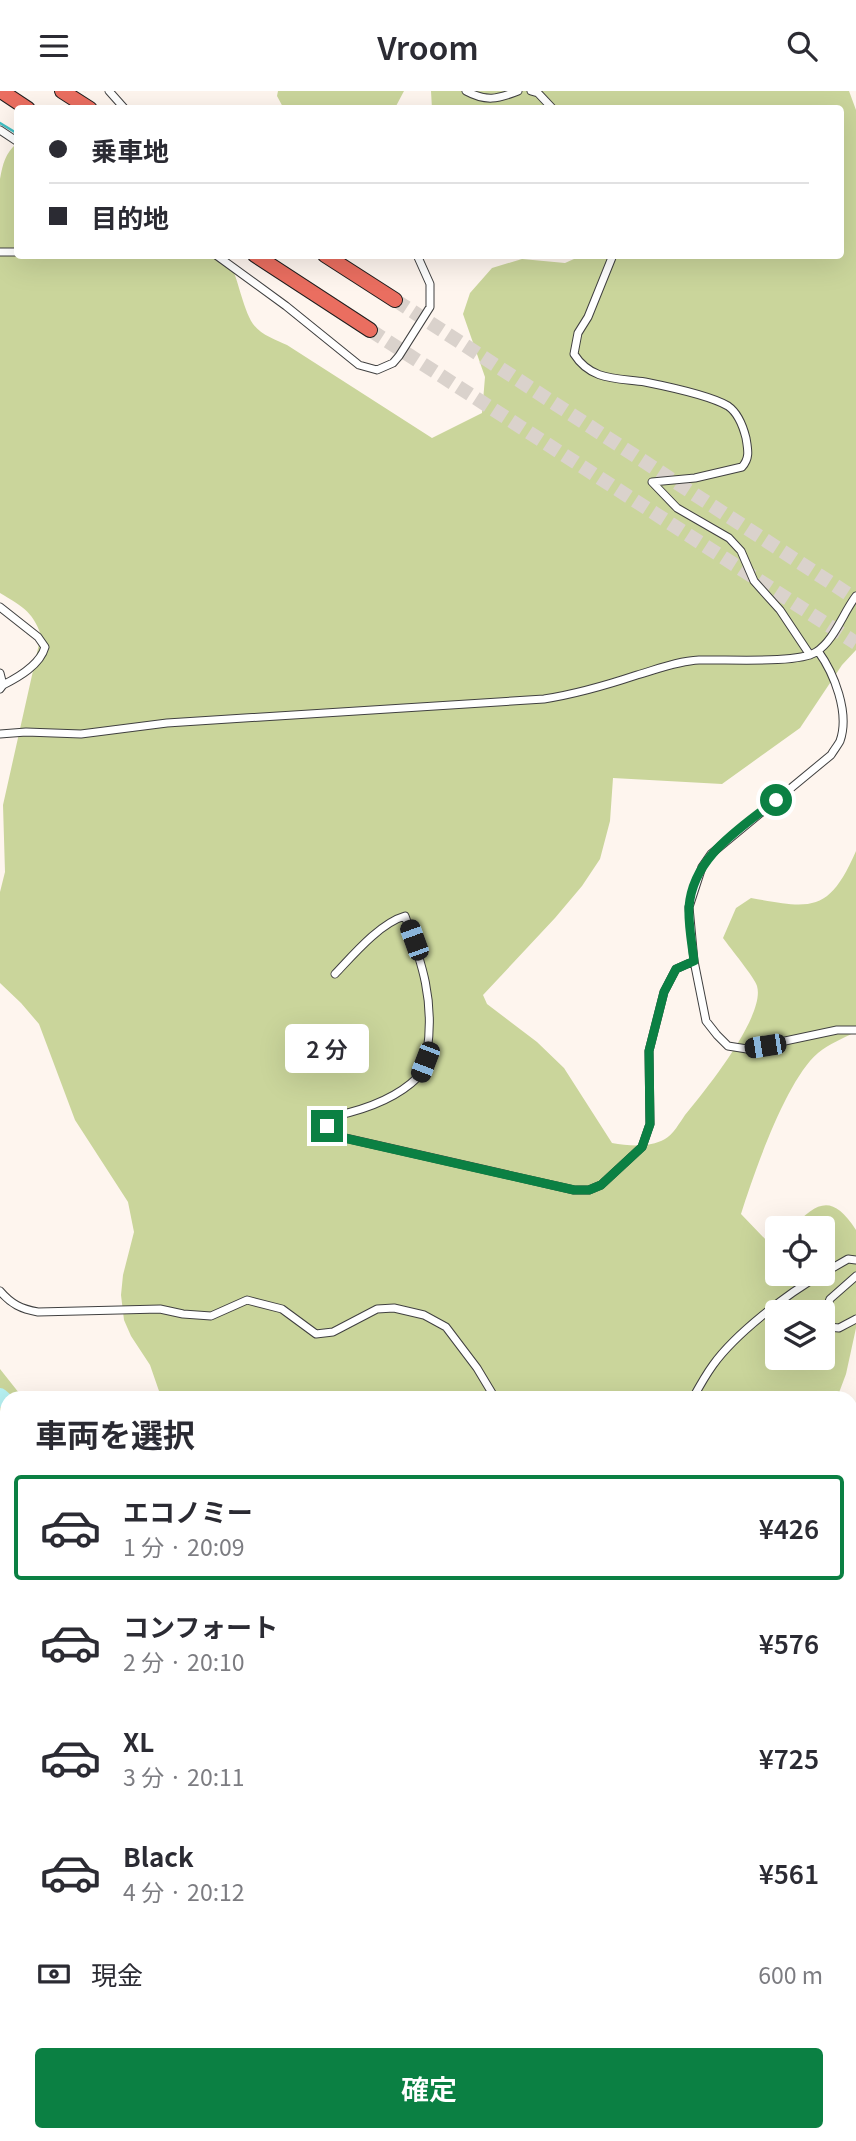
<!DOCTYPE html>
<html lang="ja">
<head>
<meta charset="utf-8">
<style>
	body { margin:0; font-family:Georgia,"Noto Sans JP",serif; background:#f7f7f7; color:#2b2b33; height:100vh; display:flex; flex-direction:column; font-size:26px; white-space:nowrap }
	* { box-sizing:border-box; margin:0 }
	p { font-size:23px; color:#7c7c81 }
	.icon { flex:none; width:38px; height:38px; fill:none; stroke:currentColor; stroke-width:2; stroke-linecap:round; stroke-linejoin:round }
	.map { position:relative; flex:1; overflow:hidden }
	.side { position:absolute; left:0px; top:1300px; width:858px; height:751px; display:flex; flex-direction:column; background:#fff; border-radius:21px 21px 0 0; box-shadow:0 7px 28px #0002 }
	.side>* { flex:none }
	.top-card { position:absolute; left:14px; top:14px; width:830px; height:154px; border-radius:7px; box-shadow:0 7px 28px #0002; display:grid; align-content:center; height:154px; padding:0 35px; background:#fff }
	.fabs { position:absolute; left:765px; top:1125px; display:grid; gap:14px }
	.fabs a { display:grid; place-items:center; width:70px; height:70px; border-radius:7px; background:#fff; box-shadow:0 7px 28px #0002; font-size:35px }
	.end { position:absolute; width:32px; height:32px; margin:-16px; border:9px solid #0b8043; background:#fff; box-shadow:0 0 0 4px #fff }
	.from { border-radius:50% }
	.bubble { position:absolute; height:49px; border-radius:7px; background:#fff; box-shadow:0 7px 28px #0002; font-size:23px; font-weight:600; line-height:49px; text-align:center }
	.car { position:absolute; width:21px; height:42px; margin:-21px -10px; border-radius:9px; box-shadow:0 0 5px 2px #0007; background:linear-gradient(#222 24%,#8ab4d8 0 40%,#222 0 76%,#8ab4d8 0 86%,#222 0) }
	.top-card b { display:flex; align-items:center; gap:24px; height:66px; font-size:26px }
	.top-card b+b { border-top:2px solid #e1e1e2 }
	.top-card i { width:18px; height:18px; background:#2b2b33 }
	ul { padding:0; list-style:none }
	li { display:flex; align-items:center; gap:21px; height:105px; margin:0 14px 10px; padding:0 21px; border:4px solid transparent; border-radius:7px }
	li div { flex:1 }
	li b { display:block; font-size:26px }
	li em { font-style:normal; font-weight:600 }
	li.active { border-color:#0b8043 }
	li>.icon { width:63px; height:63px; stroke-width:1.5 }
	h2 { padding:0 35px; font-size:32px; line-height:84px }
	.pay { display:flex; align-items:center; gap:18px; height:77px; padding:0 35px; font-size:26px }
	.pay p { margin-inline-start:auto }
	.action { display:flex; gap:14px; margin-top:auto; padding:14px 35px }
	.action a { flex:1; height:80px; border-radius:7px; background:#0b8043; color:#fff; font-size:28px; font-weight:600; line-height:80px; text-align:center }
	header { display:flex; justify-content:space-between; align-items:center; height:91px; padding:0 35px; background:#fff; font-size:32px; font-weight:600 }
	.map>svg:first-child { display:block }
	.forest { fill:#cad59b; fill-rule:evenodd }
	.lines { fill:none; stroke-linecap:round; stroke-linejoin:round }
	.stream { stroke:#42bec3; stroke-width:2.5 }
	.river { stroke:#b6f1f2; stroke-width:16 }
	.minor-tunnel { stroke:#dad2cc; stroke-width:7; stroke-dasharray:7 3.5; stroke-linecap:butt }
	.motorway-tunnel { stroke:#dad2cc; stroke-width:14; stroke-dasharray:14 7; stroke-linecap:butt }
	.minor-casing { stroke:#404040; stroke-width:9 }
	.motorway-casing { stroke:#1e1e1e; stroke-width:16 }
	.minor { stroke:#fff; stroke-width:7 }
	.motorway { stroke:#ea6e60; stroke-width:14 }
	.route { stroke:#0b8043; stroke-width:9 }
</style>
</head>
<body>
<header><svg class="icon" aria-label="menu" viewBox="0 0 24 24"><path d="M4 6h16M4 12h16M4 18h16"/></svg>Vroom<svg class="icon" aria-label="search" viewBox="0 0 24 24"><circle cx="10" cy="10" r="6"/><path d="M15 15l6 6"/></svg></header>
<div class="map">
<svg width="856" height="2050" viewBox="0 0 856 2050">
	<rect width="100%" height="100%" fill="#fef5ee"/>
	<path class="forest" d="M278,0H404L395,17L284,18L277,5Z
		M431,0H849L856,19V559L842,574L800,637L722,693L613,687L610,730L600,768L582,795L555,827L483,904L487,913L537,951L564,977L612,1052C629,1055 649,1057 665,1048C673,1044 680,1031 685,1024C704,1001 766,925 757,895C755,887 730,857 723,847L736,817L751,807C812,818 829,822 856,760V941C843,947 829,953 818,962C786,989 754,1082 741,1123L767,1150H777V1183H822V1138L792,1137C817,1111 832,1102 856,1139V1237L846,1283L837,1307H156L159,1300L150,1274L131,1245L124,1229L121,1204L123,1184L134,1141L128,1111L75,1029L39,933L21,912L0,892V801L5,781L3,714L41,544C32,519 21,515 0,502V88C3,72 5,63 17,52L18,164L227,165C238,185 242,216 253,233C261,244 276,249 287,254L432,347L482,322L485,286L463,223L470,202L492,177L522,168L565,172L583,164H840V18H432ZM777,1222H822V1267H777Z
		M0,1278L23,1307H7V1495L0,1488Z
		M0,1796L7,1797V1932L0,1930Z
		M715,2044H788L784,2050H715Z"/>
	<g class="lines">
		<path class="stream" d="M0,32L18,43
			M850,1599L856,1589"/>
		<path class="river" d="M0,1305L7,1311
			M638,2044L640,2050"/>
		<path class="minor-tunnel" d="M72,18L83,0"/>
		<path class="motorway-tunnel" d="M395,209L856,508
			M370,239L856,552"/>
		<g class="minor-casing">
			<path id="minor" d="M109,0L125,18
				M466,0C486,11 498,8 518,0
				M531,0L538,2L553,18
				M0,39L18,51
				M0,161H18
				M216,164L286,215L359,274L377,279L393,272L399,265L430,216V193L417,164
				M613,164L588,226L578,242L574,263C591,290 617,287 645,291C665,295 711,305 728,315C738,322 743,335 746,347C748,359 750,367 742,376L695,387L652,391L677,417L729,447L741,460L754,490L780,519L810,564
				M0,516L38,546L45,556C40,574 19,586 3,594L0,598
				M818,560C834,582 850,622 840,650C838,654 834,659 831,664L711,763L702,776L689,816L694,870L706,930L717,944L728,955L747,958L837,939H856
				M0,582L3,594
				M0,643L26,641L81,643L167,632L544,608C576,603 607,594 637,584C658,578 678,570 699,569C724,568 798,573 816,561C834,550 843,522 856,505
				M335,883C353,864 380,832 405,825C422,872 435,910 427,961C425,970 424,981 418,986C397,1007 363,1019 335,1025L327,1035L332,1044L574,1099H589L601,1094L642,1056L650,1033L649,960L664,901L676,878L694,870
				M822,1183L848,1168L856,1169
				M856,1185L830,1208L823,1227L828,1236L839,1237L856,1228
				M0,1200C11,1213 21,1218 38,1221L160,1218L183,1223L211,1225L247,1209L282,1218L316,1243L333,1241L377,1218L394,1217L424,1224L446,1236L477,1277L495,1307
				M693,1307C699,1296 705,1285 713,1274C735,1243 788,1202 822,1183
				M850,1357L856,1351
				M0,1383L7,1386
				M850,1523L856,1517
				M379,2044L381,2050
				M595,2044L605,2050
				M668,2044L672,2050
				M827,2044L833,2050
				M158,2050L162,2044
				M354,2050L360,2044
				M554,2050L558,2044"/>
		</g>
		<g class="motorway-casing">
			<path id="motorway" d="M1,0L28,18
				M62,0L90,18
				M255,164L370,239
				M325,164L395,209"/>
		</g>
		<use href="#minor" class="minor"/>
		<use href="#motorway" class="motorway"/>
	</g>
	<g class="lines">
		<path class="route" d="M327,1035L331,1044L574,1099H589L601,1094L642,1056L650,1033L649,960L664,901L676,878L694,870C692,853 688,833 689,816C693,765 740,738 776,709"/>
	</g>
</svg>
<div class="fabs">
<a><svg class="icon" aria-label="locate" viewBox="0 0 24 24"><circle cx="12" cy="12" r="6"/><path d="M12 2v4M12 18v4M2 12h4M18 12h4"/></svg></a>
<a><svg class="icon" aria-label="layers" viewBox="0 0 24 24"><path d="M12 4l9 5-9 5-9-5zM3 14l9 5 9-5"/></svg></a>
</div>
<i class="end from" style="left:776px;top:709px"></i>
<i class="end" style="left:327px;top:1035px"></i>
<div class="bubble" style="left:285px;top:933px;width:84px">2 分</div>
<i class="car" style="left:414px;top:849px;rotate:340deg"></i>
<i class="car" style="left:765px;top:955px;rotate:261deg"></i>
<i class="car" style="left:425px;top:971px;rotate:201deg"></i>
<div class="top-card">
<b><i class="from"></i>乗車地</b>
<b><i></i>目的地</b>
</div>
<section class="side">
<h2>車両を選択</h2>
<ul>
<li class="active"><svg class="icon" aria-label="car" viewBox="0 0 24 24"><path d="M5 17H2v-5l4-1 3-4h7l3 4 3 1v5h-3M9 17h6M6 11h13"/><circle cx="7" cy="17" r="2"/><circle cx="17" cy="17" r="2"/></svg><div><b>エコノミー</b><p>1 分 · 20:09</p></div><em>¥426</em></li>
<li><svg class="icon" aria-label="car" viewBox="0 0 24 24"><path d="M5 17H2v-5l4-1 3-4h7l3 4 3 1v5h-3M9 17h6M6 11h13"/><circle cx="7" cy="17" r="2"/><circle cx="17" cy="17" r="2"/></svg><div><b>コンフォート</b><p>2 分 · 20:10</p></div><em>¥576</em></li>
<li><svg class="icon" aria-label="car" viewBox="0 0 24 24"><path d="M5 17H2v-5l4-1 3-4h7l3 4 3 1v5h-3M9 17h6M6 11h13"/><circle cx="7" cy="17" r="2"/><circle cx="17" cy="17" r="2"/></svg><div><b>XL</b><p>3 分 · 20:11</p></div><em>¥725</em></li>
<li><svg class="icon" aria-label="car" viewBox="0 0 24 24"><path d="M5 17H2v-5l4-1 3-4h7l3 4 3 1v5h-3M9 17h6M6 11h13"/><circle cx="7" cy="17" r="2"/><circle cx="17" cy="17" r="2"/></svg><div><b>Black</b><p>4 分 · 20:12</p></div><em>¥561</em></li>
</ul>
<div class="pay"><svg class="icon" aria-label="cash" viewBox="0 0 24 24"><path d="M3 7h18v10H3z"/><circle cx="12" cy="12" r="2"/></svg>現金<p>600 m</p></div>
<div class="action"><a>確定</a></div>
</section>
</div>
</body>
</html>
